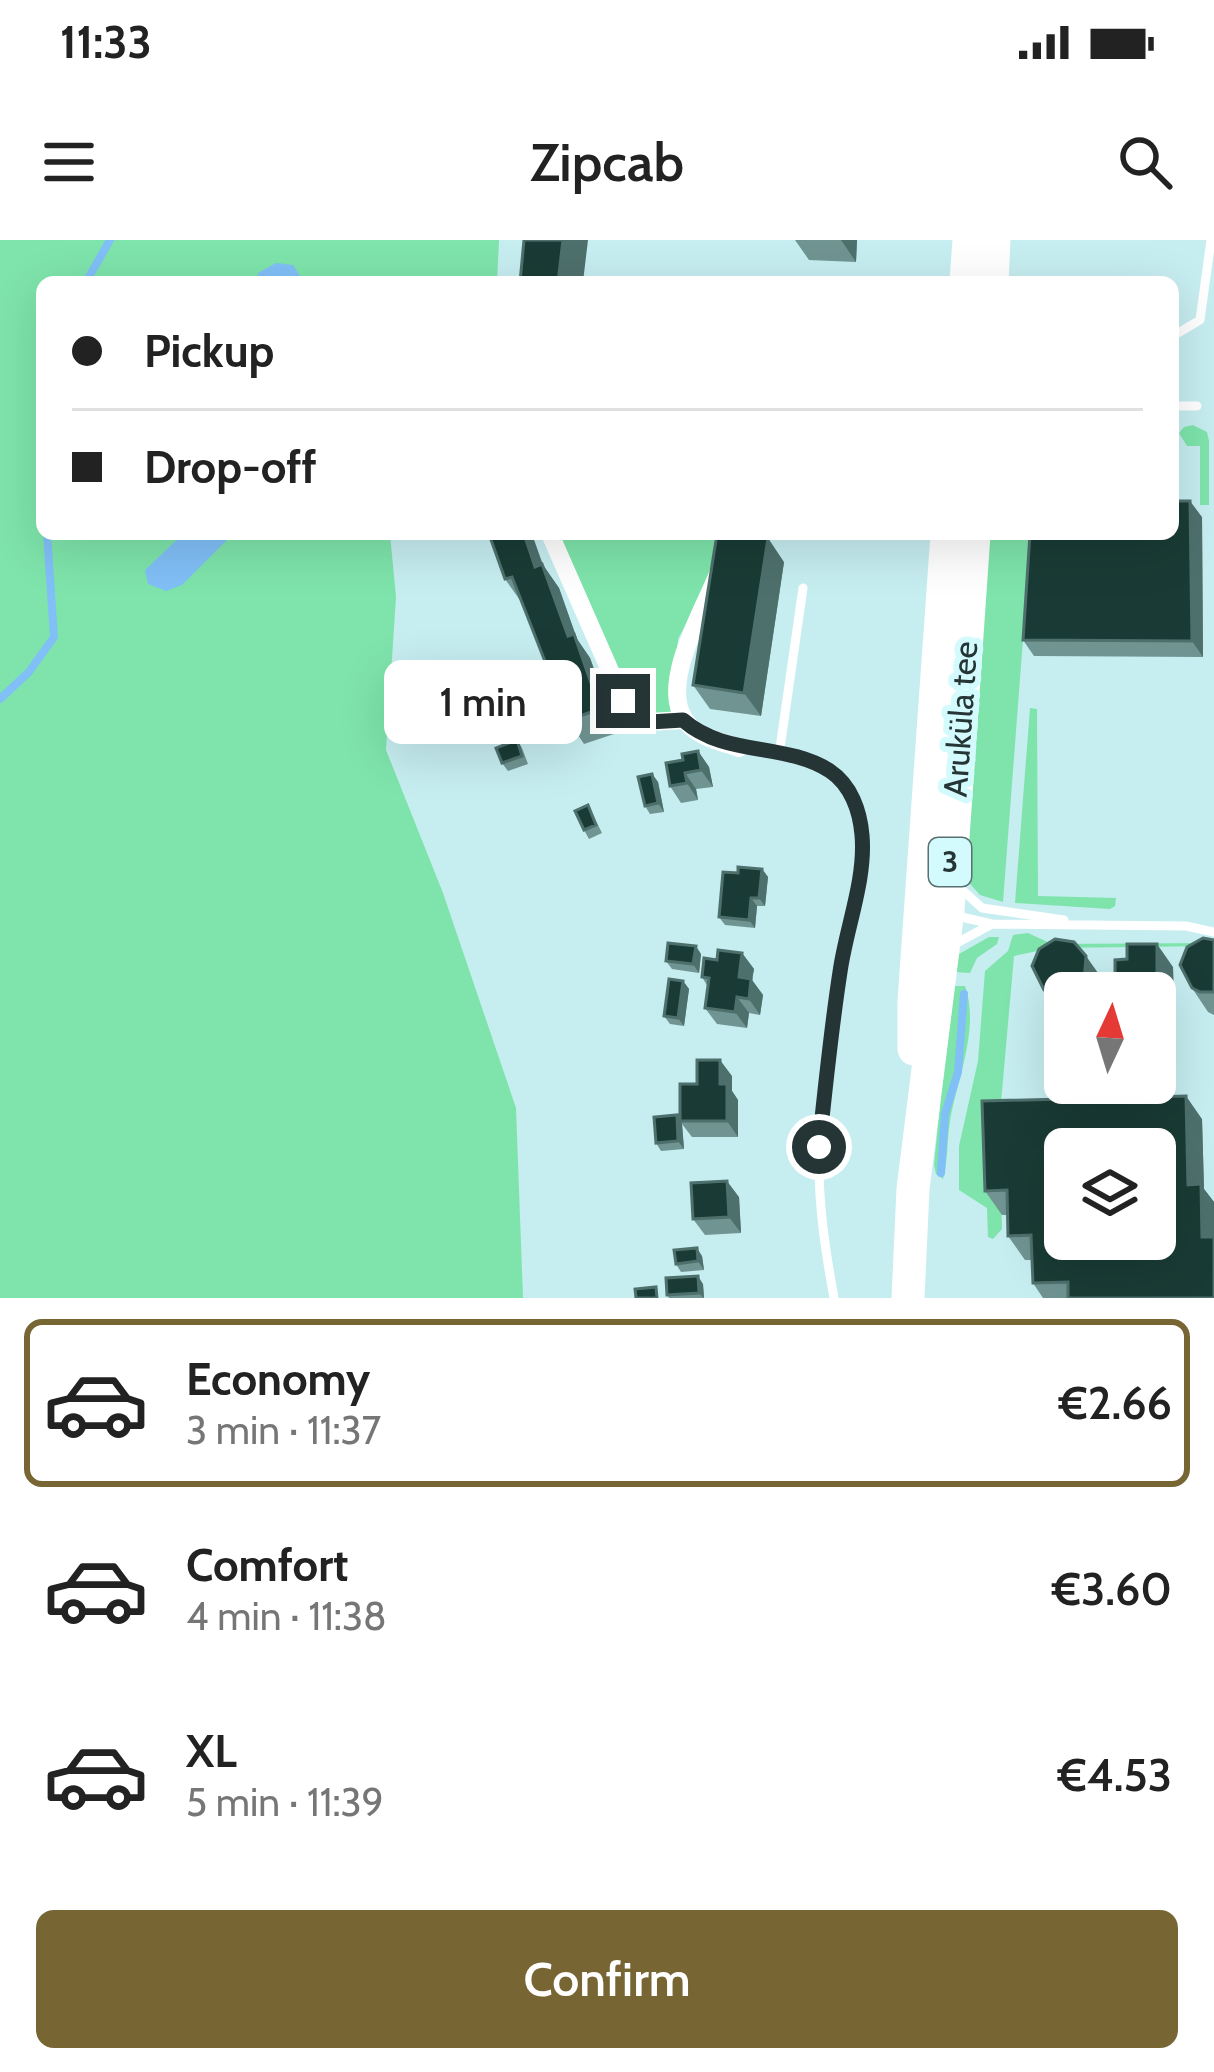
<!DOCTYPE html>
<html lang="en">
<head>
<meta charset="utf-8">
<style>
	body { margin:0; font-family:Cabin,sans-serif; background:#f2f2f2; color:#222; height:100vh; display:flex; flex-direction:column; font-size:45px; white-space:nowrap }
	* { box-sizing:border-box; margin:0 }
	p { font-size:39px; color:#767676 }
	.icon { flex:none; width:66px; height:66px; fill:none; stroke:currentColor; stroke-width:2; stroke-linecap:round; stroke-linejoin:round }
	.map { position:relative; height:1058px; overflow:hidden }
	.drawer { display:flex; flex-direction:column; background:#fff; flex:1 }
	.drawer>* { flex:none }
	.top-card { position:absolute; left:36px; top:36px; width:1143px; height:264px; border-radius:18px; box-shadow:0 12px 48px #0002; display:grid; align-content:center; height:264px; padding:0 36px; background:#fff }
	.needle { width:78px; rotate:4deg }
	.tools { position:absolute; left:1044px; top:732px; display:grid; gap:24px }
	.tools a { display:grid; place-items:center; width:132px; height:132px; border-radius:18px; background:#fff; box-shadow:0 12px 48px #0002; font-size:60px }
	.end { position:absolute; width:54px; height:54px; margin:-27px; border:15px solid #253435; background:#fff; box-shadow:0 0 0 6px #fff }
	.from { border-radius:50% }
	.bubble { position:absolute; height:84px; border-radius:18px; background:#fff; box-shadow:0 12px 48px #0002; font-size:39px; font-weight:600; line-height:84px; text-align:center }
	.top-card b { display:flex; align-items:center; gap:42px; height:114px; font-size:45px }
	.top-card b+b { border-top:3px solid #e0e0e0 }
	.top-card i { width:30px; height:30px; background:#222 }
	ul { padding:21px 0 0; list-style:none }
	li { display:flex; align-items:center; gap:36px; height:168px; margin:0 24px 18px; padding:0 12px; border:6px solid transparent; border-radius:18px }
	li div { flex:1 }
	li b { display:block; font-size:45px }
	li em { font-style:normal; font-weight:600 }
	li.current { border-color:#776634 }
	li>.icon { width:108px; height:108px; stroke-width:1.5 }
	.cta { display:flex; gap:24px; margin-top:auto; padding:24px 36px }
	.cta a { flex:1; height:138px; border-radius:18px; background:#776634; color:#fff; font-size:48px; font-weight:600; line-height:138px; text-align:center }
	.status { display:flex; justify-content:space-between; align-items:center; height:84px; padding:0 60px; background:#fff; direction:ltr }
	.status svg { height:33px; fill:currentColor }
	header { display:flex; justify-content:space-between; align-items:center; height:156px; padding:0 36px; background:#fff; font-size:54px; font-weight:600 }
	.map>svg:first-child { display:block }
	.green { fill:#7ee4ab }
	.water { fill:#81bff7 }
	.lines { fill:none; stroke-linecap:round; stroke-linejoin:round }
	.stream { stroke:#81bff7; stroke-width:8 }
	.service { stroke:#fff; stroke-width:9 }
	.minor { stroke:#fff; stroke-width:18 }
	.trunk { stroke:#fff; stroke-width:33 }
	.wall { fill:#709492 }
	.shaded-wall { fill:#4e706d }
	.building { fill:#1a3b35; stroke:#4e706d; stroke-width:3; fill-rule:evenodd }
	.route { stroke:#253435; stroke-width:15 }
	.labels { text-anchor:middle; stroke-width:12; stroke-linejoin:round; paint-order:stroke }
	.shield { fill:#d3fafd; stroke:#596f71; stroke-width:3 }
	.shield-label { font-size:30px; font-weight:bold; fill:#253435 }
	.street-label { font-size:33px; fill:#253435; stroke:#d3fafd }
</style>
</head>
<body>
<div class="status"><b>11:33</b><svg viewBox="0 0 49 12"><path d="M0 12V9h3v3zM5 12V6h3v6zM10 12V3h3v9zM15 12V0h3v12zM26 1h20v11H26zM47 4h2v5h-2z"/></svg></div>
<header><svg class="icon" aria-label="menu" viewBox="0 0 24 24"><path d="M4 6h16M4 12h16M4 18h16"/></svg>Zipcab<svg class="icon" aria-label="search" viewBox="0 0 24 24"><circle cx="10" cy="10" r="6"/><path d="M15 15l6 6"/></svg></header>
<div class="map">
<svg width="1214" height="1058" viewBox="0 0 1214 1058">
	<rect width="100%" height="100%" fill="#c6edf0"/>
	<path class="green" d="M0,0H499L497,42H42V294H390L396,357L386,510L443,653L516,868L523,1058H0Z
		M1193,185L1207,192L1209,201V265H1200V206H1187L1179,193L1184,187Z
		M557,294H715L710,338L678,399L674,445L677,476L650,492L642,485Z
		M986,294H1031L1003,662L980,655L962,635Z
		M1030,468L1037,469L1038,656L1116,658L1115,666L1110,669L1015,663Z
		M1028,693L1052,704L1214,703V706L1052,708L1014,716L999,885L1002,989L993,999L988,997L987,968L959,950V906L978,821L985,731L1008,711L1013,695Z
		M989,697H999L997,704L977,718L970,733L954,732L959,714Z
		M955,746H965C980,788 957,839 950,881C947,900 948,921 943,939L936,934L934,925L951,752Z"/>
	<path class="water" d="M276,23L293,25L304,42H258V33Z
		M183,294H233L182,345L166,351L148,344L145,330Z"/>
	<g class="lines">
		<path class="stream" d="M86,42L110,0
			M42,213V221
			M0,459L29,432L54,397L47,294
			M941,933L945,874L958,832L964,754"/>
		<path class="service" d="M1200,80L1211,0
			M1173,96L1200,80
			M1173,166H1197
			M739,508C775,515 825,516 848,549C858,564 863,584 862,602C862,644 847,687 840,729C830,788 821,852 819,912C818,962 825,1009 834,1058
			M779,515L803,348
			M958,646L982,668L1064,680
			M957,676L992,684L1186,686L1214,692
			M955,704L992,684"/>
		<path class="minor" d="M550,294L633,483L683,480
			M728,294C725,306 723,320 719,331C706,367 655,448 688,484C701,498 722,502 739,508"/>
		<path class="trunk" d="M966,42L969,0
			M992,42L994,0
			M914,809V761L947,294
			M908,1058L913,949L948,670L974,294"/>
	</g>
	<path class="wall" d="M795,0H857L856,22L809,20Z
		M1202,277L1203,417L1034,416L1023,400Z
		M784,322L761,476L710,469L693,445Z
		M543,325L559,348L577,399L590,418L617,493L584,504L568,480L522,363L505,339Z
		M517,500L522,508L528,524L508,531L502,523Z
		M698,511L709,527L713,547L696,549L698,560L681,563L670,546L683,520Z
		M652,534L658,542L664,572L650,574L645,566Z
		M588,565L602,593L589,599L584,590Z
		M762,629L768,637L765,666H757L755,688L725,685L719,677L738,633Z
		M1214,700V775L1208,772L1192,748Z
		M742,713L754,729L752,740L763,755L760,775L749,773L747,788L717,784L705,768L708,747L702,737L717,720Z
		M701,714L699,733L672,729L666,721Z
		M1032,726L1103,740L1101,753H1065V775L1061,773L1044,750Z
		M1173,727L1174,765H1155V753H1123L1115,742Z
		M683,741L689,749L684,786L670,784L664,776Z
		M732,836V851L738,860V897H692L682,884L684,909L661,911L656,903L680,881L697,844Z
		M1202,879L1204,949L1214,962V1058H1043L1033,1043L1032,1020H1025L1008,996V975H1002L985,951Z
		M739,957L741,993L705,995L693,979Z
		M702,1016L704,1030L681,1032L676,1024Z
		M703,1044L704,1058H669L667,1055Z"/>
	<path class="shaded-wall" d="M563,0H588L583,42H558Z
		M841,0H857L856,22Z
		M1190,261L1202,277L1203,417L1192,401Z
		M524,294H532L543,325L559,348L577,399L590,418L617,493L600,469L535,327Z
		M768,298L784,322L761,476L744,453Z
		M698,511L709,527L713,547L701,530Z
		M685,533L696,549L698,560L687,543Z
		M652,534L658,542L664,572L658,563Z
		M762,629L768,637L765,666L759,658Z
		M751,658L757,666L755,688L749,680Z
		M1157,704L1173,727L1174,765L1157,741Z
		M696,706L701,714L699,733L693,724Z
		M742,713L754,729L752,740L763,755L760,775L749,759L739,737Z
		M1086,716L1103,740L1101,753H1091L1084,742Z
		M683,741L689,749L684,786L678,778Z
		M737,757L749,773L747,788L735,772Z
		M720,820L732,836V851L738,860V897L727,881L720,844Z
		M1186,856L1202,879L1204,949L1214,962V1014L1202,997L1188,945Z
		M677,875L682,884L684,909L678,901Z
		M727,941L739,957L741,993L729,977Z
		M697,1008L702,1016L704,1030L698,1021Z
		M698,1036L703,1044L704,1058L699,1053Z"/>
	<path class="building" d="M524,0H563L558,42H520Z
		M1173,261H1190L1192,401L1023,400L1030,294H1173Z
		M489,294H524L535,327L542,324L568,396L574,394L600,469L568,480L512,337L505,339Z
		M717,294H742L768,298L744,453L693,445Z
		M517,500L522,516L502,523L496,508Z
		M698,511L701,530L685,533L687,543L670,546L666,523L683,520L682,514Z
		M652,534L658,563L645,566L638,537Z
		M588,565L596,585L584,590L575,571Z
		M738,627L762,629L759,658H751L749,680L719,677L723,632L738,633Z
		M1203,698L1214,700V752H1200L1192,748L1180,725L1187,707Z
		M1055,699L1074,702L1086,716L1084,742L1061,755L1044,750L1032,726L1039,709Z
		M668,703L696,706L693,724L666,721Z
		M1127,704H1157V741L1115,742V720L1127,719Z
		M718,710L742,713L739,737L751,739L749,759L737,757L735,772L705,768L709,738L702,737L704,718L717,720Z
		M669,739L683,741L678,778L664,776Z
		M697,820H720V844H727V881H680V844H697Z
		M1186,856L1188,945L1201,944L1202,997H1214V1058H1068V1042L1033,1043L1031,995L1008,996L1007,950L985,951L982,861ZM1065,909H1155V999H1065Z
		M677,875L678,901L656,903L654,877Z
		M727,941L729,977L693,979L691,943Z
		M697,1008L698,1021L676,1024L674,1010Z
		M698,1036L699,1053L667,1055L666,1038Z
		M656,1047L657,1058H636L635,1049Z"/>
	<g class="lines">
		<path class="route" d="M623,461L633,483L683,480C725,517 785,502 830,531C851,545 860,571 862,595C866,640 846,688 840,732C831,790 825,849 819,907"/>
	</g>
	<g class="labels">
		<rect class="shield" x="929" y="598" width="42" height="48" rx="9"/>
		<g class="shield-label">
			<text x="950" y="632">3</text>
		</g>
		<g class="street-label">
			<text transform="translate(960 479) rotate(-86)" y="12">Aruküla tee</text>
		</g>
	</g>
</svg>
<div class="tools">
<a><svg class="needle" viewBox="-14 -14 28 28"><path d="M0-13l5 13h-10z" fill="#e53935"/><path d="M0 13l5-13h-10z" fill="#767676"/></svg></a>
<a><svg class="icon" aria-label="layers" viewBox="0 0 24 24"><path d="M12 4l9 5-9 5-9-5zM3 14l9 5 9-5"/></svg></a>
</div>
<i class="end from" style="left:819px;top:907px"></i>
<i class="end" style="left:623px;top:461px"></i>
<div class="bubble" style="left:384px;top:420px;width:198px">1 min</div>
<div class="top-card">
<b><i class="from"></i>Pickup</b>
<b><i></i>Drop-off</b>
</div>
</div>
<section class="drawer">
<ul>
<li class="current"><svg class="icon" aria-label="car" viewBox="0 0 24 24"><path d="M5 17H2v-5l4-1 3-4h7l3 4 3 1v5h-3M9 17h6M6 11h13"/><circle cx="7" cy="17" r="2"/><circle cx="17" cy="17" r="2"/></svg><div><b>Economy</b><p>3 min · 11:37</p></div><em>€2.66</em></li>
<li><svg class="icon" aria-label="car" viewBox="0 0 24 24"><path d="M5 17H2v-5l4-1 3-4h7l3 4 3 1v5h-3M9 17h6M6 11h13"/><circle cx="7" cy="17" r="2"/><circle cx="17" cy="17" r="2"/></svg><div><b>Comfort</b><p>4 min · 11:38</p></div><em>€3.60</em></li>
<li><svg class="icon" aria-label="car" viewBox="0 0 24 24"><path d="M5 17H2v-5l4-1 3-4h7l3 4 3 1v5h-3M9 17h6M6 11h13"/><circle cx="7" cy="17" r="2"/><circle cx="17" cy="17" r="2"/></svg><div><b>XL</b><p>5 min · 11:39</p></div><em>€4.53</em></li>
</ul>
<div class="cta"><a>Confirm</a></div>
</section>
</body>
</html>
